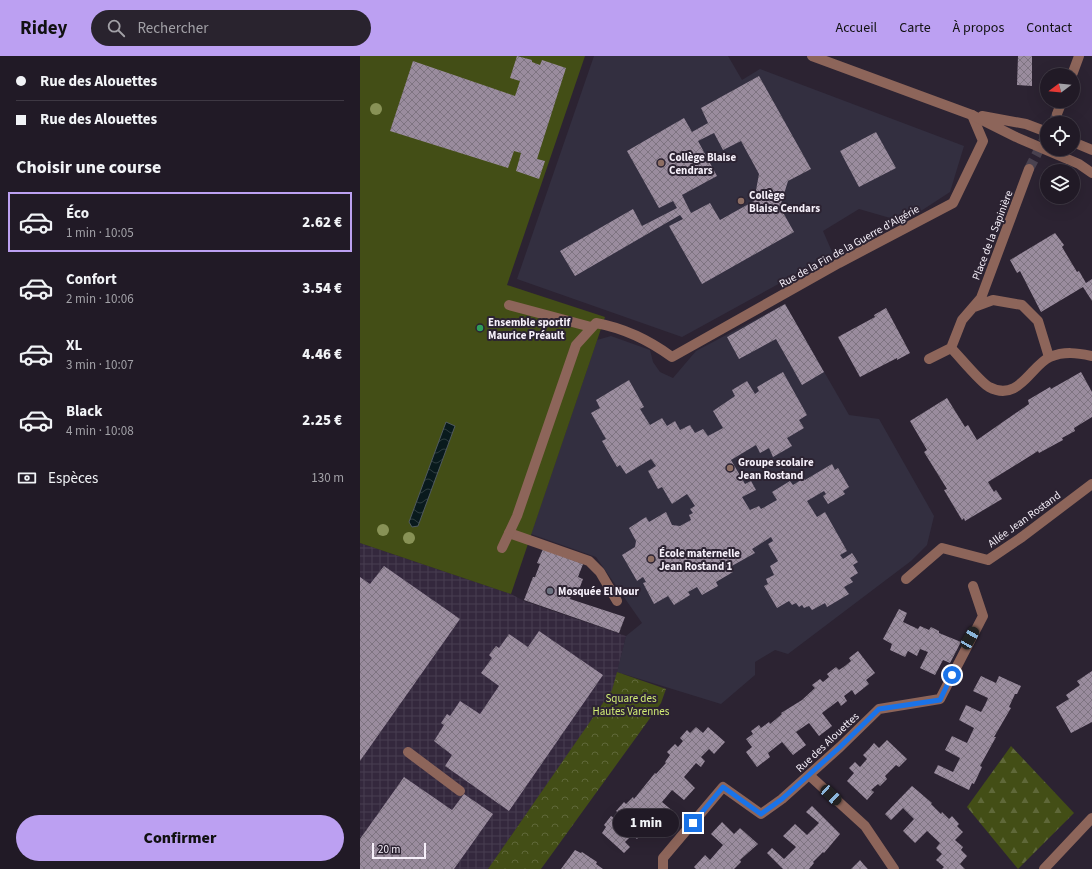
<!DOCTYPE html>
<html lang="fr">
<head>
<meta charset="utf-8">
<style>
	body { margin:0; font-family:"Source Sans 3",sans-serif; background:#29232e; color:#f1f3f6; height:100vh; display:flex; flex-direction:column; font-size:15px; white-space:nowrap }
	* { box-sizing:border-box; margin:0 }
	p { font-size:13px; color:#a2a1a7 }
	.icon { flex:none; width:22px; height:22px; fill:none; stroke:currentColor; stroke-width:2; stroke-linecap:round; stroke-linejoin:round }
	.map { position:relative; flex:1; overflow:hidden }
	.details { display:flex; flex-direction:column; background:#211a26; width:360px }
	.details>* { flex:none }
	.top-card { display:grid; align-content:center; height:88px; padding:0 16px; background:#211a26 }
	.needle { width:26px; rotate:254deg }
	.controls { position:absolute; left:680px; top:12px; display:grid; gap:8px }
	.controls a { display:grid; place-items:center; width:40px; height:40px; border-radius:50%; background:#211a26; box-shadow:0 4px 16px #0002,0 0 0 1px #3e3843; font-size:20px }
	.scale { position:absolute; left:12px; bottom:10px; width:54px; box-sizing:border-box; padding-left:4px; border:2px solid #f6f0fa; border-top:0; font-size:11px; line-height:14px; white-space:nowrap; color:#f6f0fa; -webkit-text-stroke:3px #2c2332; paint-order:stroke }
	.end { position:absolute; width:18px; height:18px; margin:-9px; border:5px solid #1a73e8; background:#fff; box-shadow:0 0 0 2px #fff }
	.from { border-radius:50% }
	.bubble { position:absolute; height:28px; border-radius:14px; background:#211a26; box-shadow:0 4px 16px #0002,0 0 0 1px #3e3843; font-size:13px; font-weight:800; line-height:28px; text-align:center }
	.car { position:absolute; width:12px; height:24px; margin:-12px -6px; border-radius:5px; box-shadow:0 0 3px 1px #0007; background:linear-gradient(#222 24%,#8ab4d8 0 40%,#222 0 76%,#8ab4d8 0 86%,#222 0) }
	.top-card b { display:flex; align-items:center; gap:14px; height:38px; font-size:15px }
	.top-card b+b { border-top:1px solid #3e3843 }
	.top-card i { width:10px; height:10px; background:#f1f3f6 }
	ul { padding:0; list-style:none }
	li { display:flex; align-items:center; gap:12px; height:60px; margin:0 8px 6px; padding:0 8px; border:2px solid transparent; border-radius:0px }
	li div { flex:1 }
	li b { display:block; font-size:15px }
	li em { font-style:normal; font-weight:800 }
	li.on { border-color:#bca0f2 }
	li>.icon { width:36px; height:36px; stroke-width:1.5 }
	h2 { padding:0 16px; font-size:18px; line-height:48px }
	.pay { display:flex; align-items:center; gap:10px; height:44px; padding:0 16px; font-size:15px }
	.pay p { margin-inline-start:auto }
	.button { display:flex; gap:8px; margin-top:auto; padding:8px 16px }
	.button a { flex:1; height:46px; border-radius:24px; background:#bca0f2; color:#111; font-size:16px; font-weight:800; line-height:46px; text-align:center }
	header { display:flex; align-items:center; gap:24px; box-sizing:border-box; height:56px; padding:0 20px; background:#bca0f2; color:#111 }
	header strong { font-size:19px }
	nav { display:flex; gap:22px; margin-inline-start:auto; font-size:14px }
	.search { width:280px; height:36px; background:#29232e; display:flex; align-items:center; gap:10px; box-sizing:border-box; padding:0 14px; border-radius:22px; color:#a2a1a7; font-size:15px }
	main { display:flex; flex:1; min-height:0 }
	.map>svg:first-child { display:block }
	.industrial { fill:url(#industrial-grid) }
	.education { fill:#332f40 }
	.forest { fill:url(#forest-firs) }
	.park { fill:url(#park-crowns) }
	.garden { fill:#434e16 }
	.water { fill:url(#water-waves); stroke:#505a5f }
	.building { fill:url(#building-cross-hatch); fill-rule:evenodd }
	.lines { fill:none; stroke-linecap:round; stroke-linejoin:round }
	.pedestrian-tunnel { stroke:#4a4250; stroke-width:10; stroke-dasharray:10 5; stroke-linecap:butt }
	.service { stroke:#8d655a; stroke-width:10 }
	.pedestrian { stroke:#8d655a; stroke-width:10 }
	.minor { stroke:#8d655a; stroke-width:10 }
	.tertiary { stroke:#8d655a; stroke-width:10 }
	.tree { fill:#889256 }
	.route { stroke:#1a73e8; stroke-width:5 }
	.education-dot { fill:#8d6e63; stroke:#2c2332; stroke-width:1.5 }
	.leisure-dot { fill:#2e9e5b; stroke:#2c2332; stroke-width:1.5 }
	.worship-dot { fill:#6b7280; stroke:#2c2332; stroke-width:1.5 }
	.labels { text-anchor:middle; stroke-width:4; stroke-linejoin:round; paint-order:stroke }
	.poi-label { font-size:11px; font-weight:bold; fill:#f6f0fa; stroke:#2c2332; text-anchor:start }
	.street-label { font-size:11px; fill:#f6f0fa; stroke:#2c2332 }
	.park-label { font-size:11px; fill:#d3ed74; stroke:#2c2332 }
</style>
</head>
<body>
<header>
<strong>Ridey</strong>
<div class="search"><svg class="icon" aria-label="search" viewBox="0 0 24 24"><circle cx="10" cy="10" r="6"/><path d="M15 15l6 6"/></svg>Rechercher</div>
<nav><a>Accueil</a><a>Carte</a><a>À propos</a><a>Contact</a></nav>
</header>
<main>
<section class="details">
<div class="top-card">
<b><i class="from"></i>Rue des Alouettes</b>
<b><i></i>Rue des Alouettes</b>
</div>
<h2>Choisir une course</h2>
<ul>
<li class="on"><svg class="icon" aria-label="car" viewBox="0 0 24 24"><path d="M5 17H2v-5l4-1 3-4h7l3 4 3 1v5h-3M9 17h6M6 11h13"/><circle cx="7" cy="17" r="2"/><circle cx="17" cy="17" r="2"/></svg><div><b>Éco</b><p>1 min · 10:05</p></div><em>2.62 €</em></li>
<li><svg class="icon" aria-label="car" viewBox="0 0 24 24"><path d="M5 17H2v-5l4-1 3-4h7l3 4 3 1v5h-3M9 17h6M6 11h13"/><circle cx="7" cy="17" r="2"/><circle cx="17" cy="17" r="2"/></svg><div><b>Confort</b><p>2 min · 10:06</p></div><em>3.54 €</em></li>
<li><svg class="icon" aria-label="car" viewBox="0 0 24 24"><path d="M5 17H2v-5l4-1 3-4h7l3 4 3 1v5h-3M9 17h6M6 11h13"/><circle cx="7" cy="17" r="2"/><circle cx="17" cy="17" r="2"/></svg><div><b>XL</b><p>3 min · 10:07</p></div><em>4.46 €</em></li>
<li><svg class="icon" aria-label="car" viewBox="0 0 24 24"><path d="M5 17H2v-5l4-1 3-4h7l3 4 3 1v5h-3M9 17h6M6 11h13"/><circle cx="7" cy="17" r="2"/><circle cx="17" cy="17" r="2"/></svg><div><b>Black</b><p>4 min · 10:08</p></div><em>2.25 €</em></li>
</ul>
<div class="pay"><svg class="icon" aria-label="cash" viewBox="0 0 24 24"><path d="M3 7h18v10H3z"/><circle cx="12" cy="12" r="2"/></svg>Espèces<p>130 m</p></div>
<div class="button"><a>Confirmer</a></div>
</section>
<div class="map">
<svg width="732" height="813" viewBox="0 0 732 813">
	<defs>
		<pattern id="industrial-grid" width="8" height="8" patternUnits="userSpaceOnUse"><rect width="8" height="8" fill="#34283d"/><path d="M0 4h8M4 0v8" fill="none" stroke="#483d50"/></pattern>
		<pattern id="forest-firs" width="22" height="20" patternUnits="userSpaceOnUse"><rect width="22" height="20" fill="#434e16"/><path d="M5 1l3.5 6h-7zM16 11l3.5 6h-7z" fill="#5f6839"/></pattern>
		<pattern id="park-crowns" width="20" height="18" patternUnits="userSpaceOnUse"><rect width="20" height="18" fill="#434e16"/><path d="M2 6a3 3 0 1 1 6 0M12 15a3 3 0 1 1 6 0" fill="none" stroke="#5f6839"/></pattern>
		<pattern id="water-waves" width="16" height="10" patternUnits="userSpaceOnUse"><rect width="16" height="10" fill="#091a1d"/><path d="M0 5q4-4 8 0t8 0" fill="none" stroke="#2d3c3f"/></pattern>
		<pattern id="building-cross-hatch" width="8" height="8" patternUnits="userSpaceOnUse"><rect width="8" height="8" fill="#9a8c9e"/><path d="M0 0l8 8M0 8l8-8" fill="none" stroke="#7e7481"/></pattern>
	</defs>
	<rect width="100%" height="100%" fill="#2c2332"/>
	<path class="industrial" d="M0,487L151,538L164,545L266,580L253,634L128,813H0Z"/>
	<path class="education" d="M234,0H368L382,24L400,13L604,90L590,136L544,166L499,153L463,175L473,198L322,281L157,223Z
		M425,248L489,359L519,363L574,460L567,489L551,505L428,598L415,594L395,606V619L361,648L257,616L266,580L282,567L236,501L171,478L237,284L251,280L290,294L293,306L300,316L313,322L336,295Z"/>
	<path class="forest" d="M651,690L714,757L658,813L607,751Z"/>
	<path class="park" d="M257,616L306,633L301,647L181,813H128L252,634Z"/>
	<path class="garden" d="M0,0H225L147,229L245,261L151,538L0,487Z"/>
	<path class="water" d="M86,366L95,370L58,470L52,471L49,466Z"/>
	<path class="building" d="M157,0L172,4V6L180,9L182,4L206,12L177,103L185,105L179,123L156,115L161,97L154,95L148,112L30,75L53,5L155,40L160,25L150,22Z
		M658,0H672V30L657,29Z
		M399,20L451,113L428,125L420,151L434,176L342,228L309,170L323,163L320,159L215,220L200,195L273,153L282,170L317,152L313,145L299,152L267,95L324,62L332,76L348,67L341,52ZM354,77L363,94L381,85L399,118L394,145L360,164L350,147L331,157L322,139L357,120L338,85Z
		M516,76L536,112L499,131L480,95Z
		M695,177L704,189L702,191L717,216L719,215L726,227L732,223V245L723,231L681,256L660,215L657,217L650,204Z
		M425,248L464,316L442,329L416,283L379,303L367,281Z
		M526,252L550,297L537,304V302L500,321L478,281L515,261L514,259Z
		M423,316L447,359L439,364L444,372L427,382L432,390L413,401L409,392L400,397L396,389L371,404L385,428L391,425L396,434L382,441L390,454L399,450L401,453L417,444L412,436L430,425L433,429L444,422L445,424L472,408L475,414L478,412L489,431L483,435L485,438L468,448L463,440L466,438L464,435L447,445L457,461L465,456L487,495L480,499L483,503L492,497L498,506L493,509L498,517L490,522L493,526L484,531L489,538L467,551L465,547L452,554L449,550L444,552L442,549L439,551L436,547L432,549L429,545L417,552L404,530L408,528L406,523L414,519L410,510L418,505L408,488L413,485L411,481L392,493L395,497L370,511L373,516L356,526L358,530L342,539L337,531L328,536L330,539L314,549L308,540L294,548L283,527L286,526L283,521L277,525L262,499L275,491L276,485L269,472L286,461L289,466L306,456L312,469L320,470L331,464L329,459L333,457L330,453L335,450L327,438L312,448L302,431L298,433L288,415L296,410L291,403L266,418L260,409L257,411L242,385L246,383L231,357L240,352L236,344L269,324L284,351L280,353L290,369L302,362L307,370L315,365L320,374L330,369L335,377L343,373L348,380L363,372L353,355L375,340L372,334L387,325L395,338L399,335L397,331Z
		M721,316L732,336V361L714,372L715,375L702,382L703,384L679,397L678,395L628,426L634,436L636,434L642,443L605,465L604,462L602,464L584,434L587,433L564,396L567,394L550,365L587,342L605,371L608,369L617,384L669,348L668,344L690,331L691,333Z
		M183,493L223,508L218,521L223,523L218,536L213,534L210,543L265,561L259,577L164,544L173,521H175L180,508L177,507Z
		M24,510L100,563L0,705V521L10,528Z
		M539,553L547,557L543,566L558,573L560,570L569,574L571,571L579,575V577L601,586L590,607L583,604L575,619L560,612L568,596L560,593L557,600L548,595L545,601L530,594L532,588L523,583Z
		M179,575L243,619L149,755L85,710L92,699L74,685L84,669L81,667L87,658L90,660L100,645L120,658L139,630L121,617L132,602L129,599L136,590L139,592L149,578L168,591Z
		M498,595L515,617L506,624L509,628L495,639L492,634L484,640L487,645L481,650L478,645L462,657L472,670L459,680L449,667L436,676L446,689L433,699L422,686L408,697L410,701L397,711L386,696L392,691L386,683L393,678L391,675L399,669L401,672L409,666L410,668L422,658L421,657L442,644L455,632L452,629L460,623L463,626L469,621L467,618L476,611L479,614L485,610L491,605L489,602Z
		M732,615V666L711,677L696,651L709,643L706,639L720,629L717,625Z
		M621,620L636,627L639,620L661,630L657,638H655L649,651L651,652L634,681H636L620,710L622,711L614,728L612,727L609,734L574,717L578,709L593,716L600,702L585,694L592,680L607,687L614,672L599,664L606,649L621,656L625,649L628,642L613,635Z
		M336,671L343,677L348,671L365,686L354,698L349,693L341,701L345,705L341,711L336,707L324,721L335,732L324,744L312,734L302,746L314,756L302,769L290,758L278,772L283,776L277,783L272,779L265,786L270,791L264,797L242,777L246,771L244,769L251,760L254,762L259,757L256,755L264,746L266,748L273,741L274,743L295,717L296,718L306,707L305,706L310,699L307,696L315,688L318,691L323,685L320,682L327,674L330,677Z
		M527,684L547,703L539,711L536,709L525,720L527,723L520,730L518,728L511,734L514,736L507,744L487,725L494,717L489,712L495,706L500,711L507,703L503,699L509,693L514,687L519,692Z
		M44,721L92,754L104,738L133,758L94,813H0V783Z
		M552,730L572,747L571,748L581,758L582,756L589,763L592,760L599,768L597,770L603,776L595,784L603,791L601,794L607,800L600,808L605,813H582L584,811L576,804L582,798L576,792L580,787L567,775L555,787L543,775L554,763L543,752L531,764L525,758Z
		M452,750L480,778L464,797L463,796L453,806L454,807L449,813H423L407,797L412,792L424,803L436,791L423,780L435,768L447,779L459,767L446,756Z
		M362,766L374,778L380,772L398,788L380,804L381,806L374,813H336L334,811L345,799L350,804L363,789L351,778Z
		M215,794L221,797L222,796L237,806L236,808L243,813H201Z
		M500,804L505,810L508,813H491Z"/>
	<g class="lines">
		<path class="pedestrian-tunnel" d="M693,67L697,58
			M669,113L687,78"/>
		<path class="service" d="M149,477L229,505L240,516L257,545
			M48,696L100,735"/>
		<path class="pedestrian" d="M712,19L719,0
			M697,58L702,45
			M149,249L231,271
			M614,251L633,244L662,249L678,265L689,301
			M591,292L602,264L621,242L669,113
			M569,303L591,292C599,300 621,327 629,331C659,347 671,309 690,301C705,295 717,297 732,300
			M142,492L157,460L216,289L236,267C263,272 289,284 312,301L479,207L593,147L623,85L612,59"/>
		<path class="minor" d="M452,0L612,59L656,81L719,108L732,117
			M622,60L666,68L687,76
			M713,86L732,94
			M546,523L582,492L628,504L662,481L732,428
			M449,719L505,770L534,813
			M303,813V802L363,731L401,758L422,743L480,691L519,653L580,643L623,560L613,530"/>
		<path class="tertiary" d="M684,813L732,762"/>
	</g>
	<g class="tree">
		<circle cx="16" cy="53" r="6"/>
		<circle cx="23" cy="474" r="6"/>
		<circle cx="49" cy="482" r="6"/>
	</g>
	<g class="lines">
		<path class="route" d="M333,767L363,731L401,758L422,743L480,691L519,653L580,644L592,619"/>
	</g>
	<g class="education-dot">
		<circle cx="301" cy="107" r="4"/>
		<circle cx="381" cy="145" r="4"/>
		<circle cx="370" cy="412" r="4"/>
		<circle cx="291" cy="503" r="4"/>
	</g>
	<circle class="leisure-dot" cx="120" cy="272" r="4"/>
	<circle class="worship-dot" cx="190" cy="535" r="4"/>
	<g class="labels">
		<g class="poi-label">
			<text x="309" y="105">Collège Blaise<tspan x="309" dy="13">Cendrars</tspan></text>
			<text x="389" y="143">Collège<tspan x="389" dy="13">Blaise Cendars</tspan></text>
			<text x="128" y="270">Ensemble sportif<tspan x="128" dy="13">Maurice Préault</tspan></text>
			<text x="378" y="410">Groupe scolaire<tspan x="378" dy="13">Jean Rostand</tspan></text>
			<text x="299" y="501">École maternelle<tspan x="299" dy="13">Jean Rostand 1</tspan></text>
			<text x="198" y="539">Mosquée El Nour</text>
		</g>
		<g class="street-label">
			<text transform="translate(632 179) rotate(-69)" y="4">Place de la Sapinière</text>
			<text transform="translate(489 190) rotate(-29)" y="4">Rue de la Fin de la Guerre d'Algérie</text>
			<text transform="translate(664 463) rotate(-36)" y="4">Allée Jean Rostand</text>
			<text transform="translate(467 686) rotate(-43)" y="4">Rue des Alouettes</text>
		</g>
		<g class="park-label">
			<text x="271" y="646">Square des<tspan x="271" dy="13">Hautes Varennes</tspan></text>
		</g>
	</g>
</svg>
<div class="controls">
<a><svg class="needle" viewBox="-14 -14 28 28"><path d="M0-13l5 13h-10z" fill="#e53935"/><path d="M0 13l5-13h-10z" fill="#a2a1a7"/></svg></a>
<a><svg class="icon" aria-label="locate" viewBox="0 0 24 24"><circle cx="12" cy="12" r="6"/><path d="M12 2v4M12 18v4M2 12h4M18 12h4"/></svg></a>
<a><svg class="icon" aria-label="layers" viewBox="0 0 24 24"><path d="M12 4l9 5-9 5-9-5zM3 14l9 5 9-5"/></svg></a>
</div>
<div class="scale">20 m</div>
<i class="end from" style="left:592px;top:619px"></i>
<i class="end" style="left:333px;top:767px"></i>
<div class="bubble" style="left:253px;top:753px;width:66px">1 min</div>
<i class="car" style="left:610px;top:582px;rotate:30deg"></i>
<i class="car" style="left:471px;top:739px;rotate:133deg"></i>
</div>
</main>
</body>
</html>
